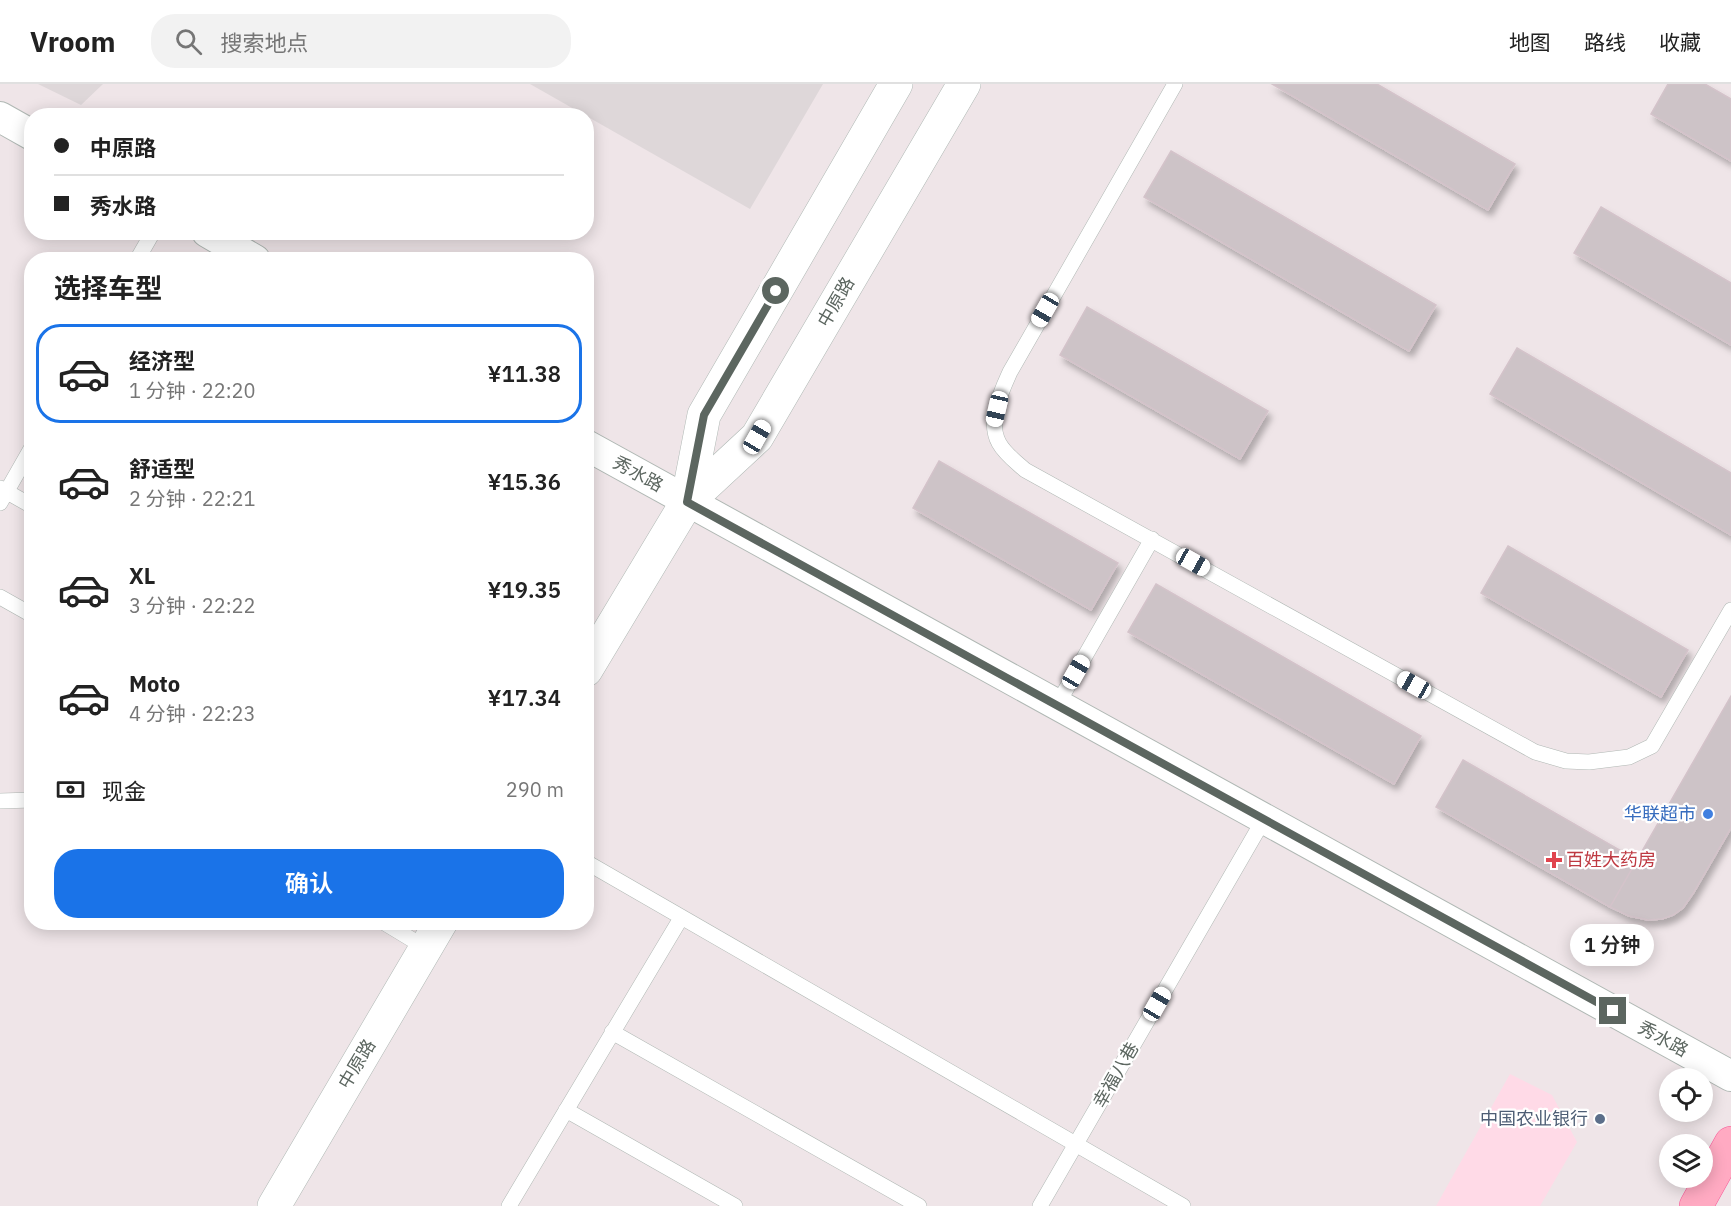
<!DOCTYPE html>
<html lang="zh">
<head>
<meta charset="utf-8">
<style>
	body { margin:0; font-family:"IBM Plex Sans","Noto Sans SC",sans-serif; background:#f2f2f2; color:#222; height:100vh; display:flex; flex-direction:column; font-size:22px; white-space:nowrap }
	* { box-sizing:border-box; margin:0 }
	p { font-size:20px; color:#767676 }
	.icon { flex:none; width:33px; height:33px; fill:none; stroke:currentColor; stroke-width:2; stroke-linecap:round; stroke-linejoin:round }
	.map { position:relative; flex:1; overflow:hidden }
	.drawer { position:absolute; left:24px; top:168px; width:570px; height:678px; display:flex; flex-direction:column; background:#fff; border-radius:24px; box-shadow:0 3px 15px #0003 }
	.drawer>* { flex:none }
	.guide { position:absolute; left:24px; top:24px; width:570px; height:132px; border-radius:24px; box-shadow:0 3px 15px #0003; display:grid; align-content:center; height:132px; padding:0 30px; background:#fff }
	.buttons { position:absolute; left:1659px; top:984px; display:grid; gap:12px }
	.buttons a { display:grid; place-items:center; width:54px; height:54px; border-radius:50%; background:#fff; box-shadow:0 3px 15px #0003; font-size:30px }
	.end { position:absolute; width:27px; height:27px; margin:-14px; border:8px solid #5c6660; background:#fff; box-shadow:0 0 0 3px #fff }
	.from { border-radius:50% }
	.bubble { position:absolute; height:42px; border-radius:21px; background:#fff; box-shadow:0 3px 15px #0003; font-size:20px; font-weight:600; line-height:42px; text-align:center }
	.car { position:absolute; width:18px; height:36px; margin:-18px -9px; border-radius:8px; box-shadow:0 0 4px 2px #0007; background:linear-gradient(#fff 24%,#345 0 40%,#fff 0 76%,#345 0 86%,#fff 0) }
	.guide b { display:flex; align-items:center; gap:21px; height:57px; font-size:22px }
	.guide b+b { border-top:2px solid #e0e0e0 }
	.guide i { width:15px; height:15px; background:#222 }
	ul { padding:0; list-style:none }
	li { display:flex; align-items:center; gap:18px; height:99px; margin:0 12px 9px; padding:0 18px; border:3px solid transparent; border-radius:24px }
	li div { flex:1 }
	li b { display:block; font-size:22px }
	li em { font-style:normal; font-weight:600 }
	li.selected { border-color:#1a73e8 }
	li>.icon { width:54px; height:54px; stroke-width:1.5 }
	h2 { padding:0 30px; font-size:27px; line-height:72px }
	.pay { display:flex; align-items:center; gap:15px; height:66px; padding:0 30px; font-size:22px }
	.pay p { margin-inline-start:auto }
	.cta { display:flex; gap:12px; margin-top:auto; padding:12px 30px }
	.cta a { flex:1; height:69px; border-radius:24px; background:#1a73e8; color:#fff; font-size:24px; font-weight:600; line-height:69px; text-align:center }
	header { display:flex; align-items:center; gap:36px; box-sizing:border-box; height:84px; padding:0 30px; background:#fff; border-bottom:2px solid #e0e0e0 }
	header strong { font-size:28px }
	nav { display:flex; gap:33px; margin-inline-start:auto; font-size:21px }
	.search { width:420px; height:54px; background:#f2f2f2; display:flex; align-items:center; gap:15px; box-sizing:border-box; padding:0 21px; border-radius:24px; color:#767676; font-size:22px }
	.map>svg:first-child { display:block }
	.commercial { fill:#ffdae7 }
	.industrial { fill:#ded7d9 }
	.building { fill:#cdc3c7; stroke:#d4c3ca; stroke-width:1.5; filter:url(#shadow) }
	.lines { fill:none; stroke-linecap:round; stroke-linejoin:round }
	.lane-casing { stroke:#b0b8b4; stroke-width:16 }
	.street-casing { stroke:#b0b8b4; stroke-width:32 }
	.secondary-casing { stroke:#afb8b4; stroke-width:34 }
	.primary-casing { stroke:#f65797; stroke-width:34 }
	.lane { stroke:#fff; stroke-width:15 }
	.street { stroke:#fff; stroke-width:30 }
	.secondary { stroke:#fff; stroke-width:33 }
	.primary { stroke:#ffaac2; stroke-width:33 }
	.route { stroke:#5c6660; stroke-width:8 }
	.shop-dot { fill:#3f7fe0; stroke:#fff; stroke-width:2 }
	.health-dot { fill:#e0444e; stroke:#fff; stroke-width:2 }
	.service-dot { fill:#5c6f8a; stroke:#fff; stroke-width:2 }
	.labels { text-anchor:middle; stroke-width:4.5; stroke-linejoin:round; paint-order:stroke }
	.street-label { font-size:18px; fill:#5c6660; stroke:#fff }
	.shop-label { font-size:18px; fill:#366cbe; stroke:#fff; text-anchor:end }
	.health-label { font-size:18px; fill:#be3a42; stroke:#fff; text-anchor:start }
	.service-label { font-size:18px; fill:#4e5e75; stroke:#fff; text-anchor:end }
</style>
</head>
<body>
<header>
<strong>Vroom</strong>
<div class="search"><svg class="icon" aria-label="search" viewBox="0 0 24 24"><circle cx="10" cy="10" r="6"/><path d="M15 15l6 6"/></svg>搜索地点</div>
<nav><a>地图</a><a>路线</a><a>收藏</a></nav>
</header>
<div class="map">
<svg width="1731" height="1122" viewBox="0 0 1731 1122">
	<defs>
		<filter id="shadow"><feDropShadow dx="3.5" dy="6" stdDeviation="3" flood-color="#0004"/></filter>
	</defs>
	<rect width="100%" height="100%" fill="#efe5e8"/>
	<path class="commercial" d="M1510,990L1552,1011L1577,1058L1540,1122H1436Z"/>
	<path class="industrial" d="M38,0H103L81,21Z
		M530,0H823L750,125Z"/>
	<path class="building" d="M1272,0H1377L1515,80L1488,126Z
		M1668,0H1705L1731,15V77L1651,30Z
		M1171,67L1436,221L1409,267L1144,113Z
		M1601,123L1731,199V261L1574,169Z
		M1087,223L1268,327L1240,375L1060,271Z
		M1517,264L1731,389V451L1490,310Z
		M939,377L1118,479L1091,526L913,424Z
		M1508,462L1688,566L1661,613L1481,509Z
		M1156,500L1421,652L1394,700L1128,548Z
		M1731,612V744L1694,808L1683,824L1673,831L1662,835L1648,836L1629,832L1610,823Z
		M1463,676L1637,776L1610,823L1436,723Z"/>
	<g class="lines">
		<g class="lane-casing">
			<path id="lane" d="M1175,0L1010,288C1001,308 987,337 999,359C1005,370 1016,378 1025,386L1535,668L1566,677L1589,678L1629,673L1652,662L1731,526
				M137,176L153,148
				M0,404L32,422
				M0,419L32,363
				M0,513L32,531
				M1057,621L1152,455
				M0,717L32,716
				M586,778L1183,1122
				M383,838L426,864
				M612,948L919,1122
				M566,1026L735,1122
				M509,1122L681,834
				M1040,1122L1264,735"/>
		</g>
		<g class="street-casing">
			<path id="street" d="M0,33L32,51
				M207,148L255,176
				M586,361L1731,992"/>
		</g>
		<g class="secondary-casing">
			<path id="secondary" d="M687,418L704,331L896,0
				M586,586L687,418L757,353L964,0
				M274,1122L441,838"/>
		</g>
		<g class="primary-casing">
			<path id="primary" d="M1696,1122L1731,1059"/>
		</g>
		<use href="#lane" class="lane"/>
		<use href="#street" class="street"/>
		<use href="#secondary" class="secondary"/>
		<use href="#primary" class="primary"/>
	</g>
	<g class="lines">
		<path class="route" d="M776,207L704,331L687,418L1613,927"/>
	</g>
	<circle class="shop-dot" cx="1708" cy="730" r="6"/>
	<path class="health-dot" d="M1551 767h6v6h6v6h-6v6h-6v-6h-6v-6h6z"/>
	<circle class="service-dot" cx="1600" cy="1035" r="6"/>
	<g class="labels">
		<g class="street-label">
			<text transform="translate(836 218) rotate(-60)" y="6">中原路</text>
			<text transform="translate(638 390) rotate(29)" y="6">秀水路</text>
			<text transform="translate(1663 955) rotate(29)" y="6">秀水路</text>
			<text transform="translate(357 980) rotate(-59)" y="6">中原路</text>
			<text transform="translate(1116 991) rotate(-60)" y="6">幸福八巷</text>
		</g>
		<g class="shop-label">
			<text x="1696" y="736">华联超市</text>
		</g>
		<g class="health-label">
			<text x="1566" y="782">百姓大药房</text>
		</g>
		<g class="service-label">
			<text x="1588" y="1041">中国农业银行</text>
		</g>
	</g>
</svg>
<div class="buttons">
<a><svg class="icon" aria-label="locate" viewBox="0 0 24 24"><circle cx="12" cy="12" r="6"/><path d="M12 2v4M12 18v4M2 12h4M18 12h4"/></svg></a>
<a><svg class="icon" aria-label="layers" viewBox="0 0 24 24"><path d="M12 4l9 5-9 5-9-5zM3 14l9 5 9-5"/></svg></a>
</div>
<i class="end from" style="left:776px;top:207px"></i>
<i class="end" style="left:1613px;top:927px"></i>
<div class="bubble" style="left:1570px;top:840px;width:84px">1 分钟</div>
<i class="car" style="left:1045px;top:226px;rotate:210deg"></i>
<i class="car" style="left:997px;top:325px;rotate:193deg"></i>
<i class="car" style="left:757px;top:353px;rotate:30deg"></i>
<i class="car" style="left:1193px;top:478px;rotate:119deg"></i>
<i class="car" style="left:1076px;top:588px;rotate:30deg"></i>
<i class="car" style="left:1414px;top:601px;rotate:299deg"></i>
<i class="car" style="left:1157px;top:920px;rotate:30deg"></i>
<div class="guide">
<b><i class="from"></i>中原路</b>
<b><i></i>秀水路</b>
</div>
<section class="drawer">
<h2>选择车型</h2>
<ul>
<li class="selected"><svg class="icon" aria-label="car" viewBox="0 0 24 24"><path d="M5 17H2v-5l4-1 3-4h7l3 4 3 1v5h-3M9 17h6M6 11h13"/><circle cx="7" cy="17" r="2"/><circle cx="17" cy="17" r="2"/></svg><div><b>经济型</b><p>1 分钟 · 22:20</p></div><em>¥11.38</em></li>
<li><svg class="icon" aria-label="car" viewBox="0 0 24 24"><path d="M5 17H2v-5l4-1 3-4h7l3 4 3 1v5h-3M9 17h6M6 11h13"/><circle cx="7" cy="17" r="2"/><circle cx="17" cy="17" r="2"/></svg><div><b>舒适型</b><p>2 分钟 · 22:21</p></div><em>¥15.36</em></li>
<li><svg class="icon" aria-label="car" viewBox="0 0 24 24"><path d="M5 17H2v-5l4-1 3-4h7l3 4 3 1v5h-3M9 17h6M6 11h13"/><circle cx="7" cy="17" r="2"/><circle cx="17" cy="17" r="2"/></svg><div><b>XL</b><p>3 分钟 · 22:22</p></div><em>¥19.35</em></li>
<li><svg class="icon" aria-label="car" viewBox="0 0 24 24"><path d="M5 17H2v-5l4-1 3-4h7l3 4 3 1v5h-3M9 17h6M6 11h13"/><circle cx="7" cy="17" r="2"/><circle cx="17" cy="17" r="2"/></svg><div><b>Moto</b><p>4 分钟 · 22:23</p></div><em>¥17.34</em></li>
</ul>
<div class="pay"><svg class="icon" aria-label="cash" viewBox="0 0 24 24"><path d="M3 7h18v10H3z"/><circle cx="12" cy="12" r="2"/></svg>现金<p>290 m</p></div>
<div class="cta"><a>确认</a></div>
</section>
</div>
</body>
</html>
